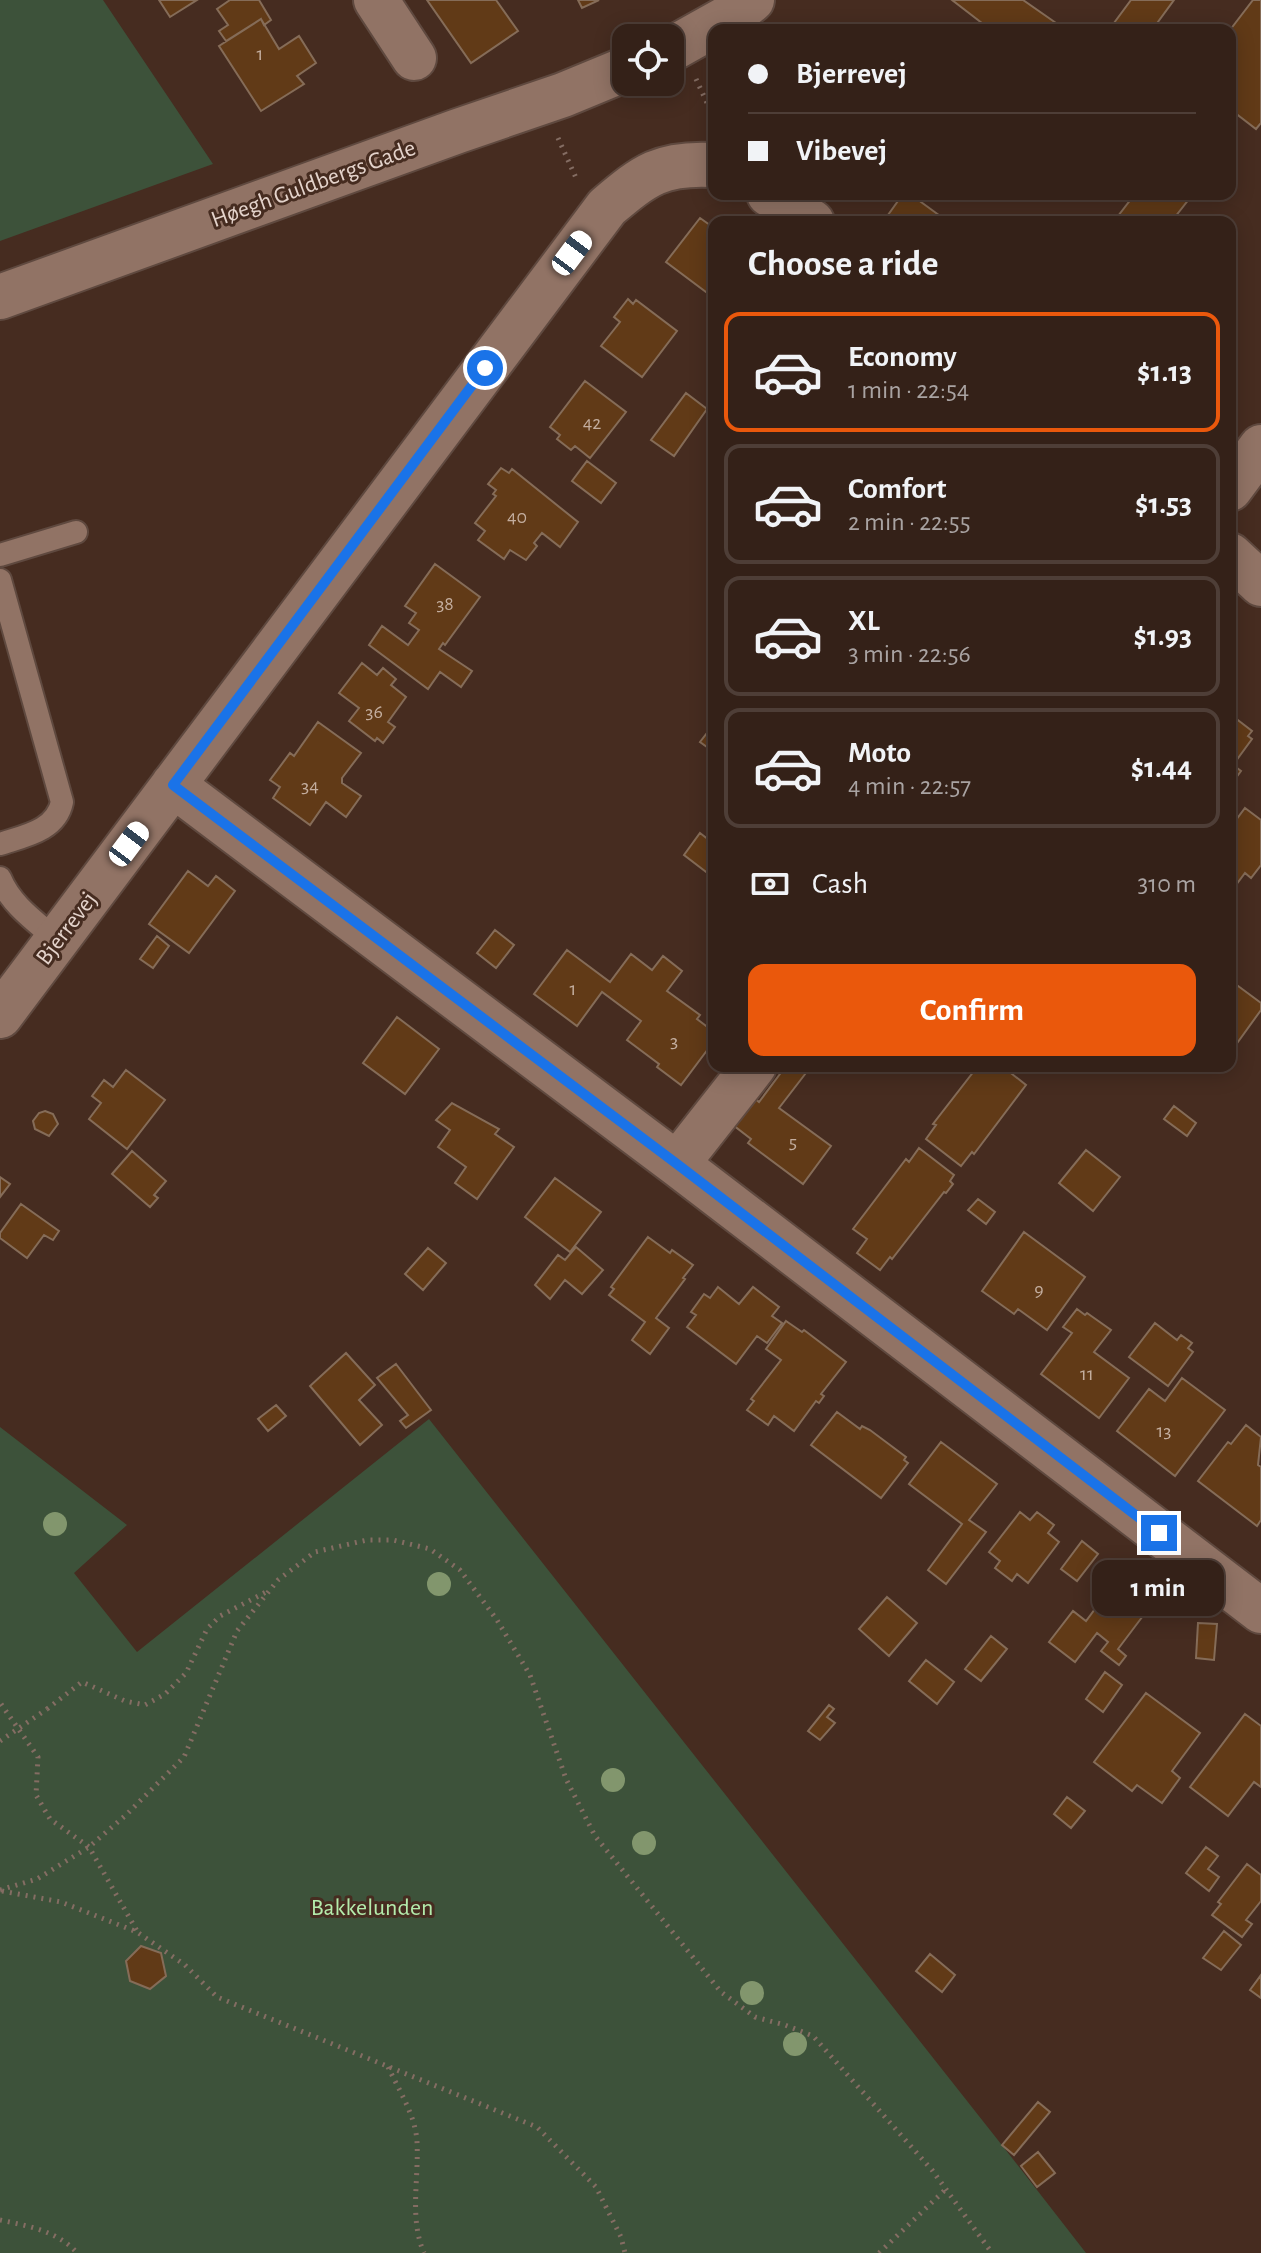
<!DOCTYPE html>
<html lang="en">
<head>
<meta charset="utf-8">
<style>
	body { margin:0; font-family:"Alegreya Sans",sans-serif; background:#3f2e25; color:#f1f3f6; height:100vh; display:flex; flex-direction:column; font-size:30px; white-space:nowrap }
	* { box-sizing:border-box; margin:0 }
	p { font-size:26px; color:#a9a3a2 }
	.icon { flex:none; width:44px; height:44px; fill:none; stroke:currentColor; stroke-width:2; stroke-linecap:round; stroke-linejoin:round }
	.map { position:relative; flex:1; overflow:hidden }
	.details { position:absolute; left:708px; top:216px; width:528px; height:856px; display:flex; flex-direction:column; background:#342118; border-radius:16px; box-shadow:0 4px 20px #0003,0 0 0 2px #4e3e37 }
	.details>* { flex:none }
	.banner { position:absolute; left:708px; top:24px; width:528px; height:176px; border-radius:16px; box-shadow:0 4px 20px #0003,0 0 0 2px #4e3e37; display:grid; align-content:center; height:176px; padding:0 40px; background:#342118 }
	.buttons { position:absolute; left:612px; top:24px; display:grid; gap:16px }
	.buttons a { display:grid; place-items:center; width:72px; height:72px; border-radius:16px; background:#342118; box-shadow:0 4px 20px #0003,0 0 0 2px #4e3e37; font-size:40px }
	.end { position:absolute; width:36px; height:36px; margin:-18px; border:10px solid #1a73e8; background:#fff; box-shadow:0 0 0 4px #fff }
	.from { border-radius:50% }
	.bubble { position:absolute; height:56px; border-radius:16px; background:#342118; box-shadow:0 4px 20px #0003,0 0 0 2px #4e3e37; font-size:26px; font-weight:700; line-height:56px; text-align:center }
	.car { position:absolute; width:24px; height:48px; margin:-24px -12px; border-radius:10px; box-shadow:0 0 6px 2px #0007; background:linear-gradient(#fff 24%,#345 0 40%,#fff 0 76%,#345 0 86%,#fff 0) }
	.banner b { display:flex; align-items:center; gap:28px; height:76px; font-size:30px }
	.banner b+b { border-top:2px solid #4e3e37 }
	.banner i { width:20px; height:20px; background:#f1f3f6 }
	ul { padding:0; list-style:none }
	li { display:flex; align-items:center; gap:24px; height:120px; margin:0 16px 12px; padding:0 24px; border:4px solid #4e3e37; border-radius:16px }
	li div { flex:1 }
	li b { display:block; font-size:30px }
	li em { font-style:normal; font-weight:700 }
	li.on { border-color:#ea580c }
	li>.icon { width:72px; height:72px; stroke-width:1.5 }
	h2 { padding:0 40px; font-size:36px; line-height:96px }
	.pay { display:flex; align-items:center; gap:20px; height:88px; padding:0 40px; font-size:30px }
	.pay p { margin-inline-start:auto }
	.cta { display:flex; gap:16px; margin-top:auto; padding:16px 40px }
	.cta a { flex:1; height:92px; border-radius:16px; background:#ea580c; color:#fff; font-size:32px; font-weight:700; line-height:92px; text-align:center }
	.map>svg:first-child { display:block }
	.green { fill:#3d523a }
	.building { fill:#613a17; stroke:#856c58; stroke-width:2 }
	.lines { fill:none; stroke-linecap:round; stroke-linejoin:round }
	.service-casing { stroke:#5f493f; stroke-width:26 }
	.minor-casing { stroke:#5f493f; stroke-width:48 }
	.tertiary-casing { stroke:#5f493f; stroke-width:48 }
	.path { stroke:#846d63; stroke-width:5; stroke-dasharray:2 6; stroke-linecap:butt }
	.service { stroke:#917365; stroke-width:22 }
	.minor { stroke:#917365; stroke-width:44 }
	.tertiary { stroke:#917365; stroke-width:44 }
	.path-bridge { stroke:#846d63; stroke-width:5; stroke-dasharray:2 6; stroke-linecap:butt }
	.tree { fill:#82966d }
	.route { stroke:#1a73e8; stroke-width:10 }
	.labels { text-anchor:middle; stroke-width:6; stroke-linejoin:round; paint-order:stroke }
	.number-label { font-size:20px; fill:#c3ad9e }
	.street-label { font-size:24px; fill:#e4d3cb; stroke:#462c20 }
	.park-label { font-size:24px; fill:#b4ecac; stroke:#462c20 }
</style>
</head>
<body>
<div class="map">
<svg width="1261" height="2253" viewBox="0 0 1261 2253">
	<rect width="100%" height="100%" fill="#462c20"/>
	<path class="green" d="M0,0H103L213,164L0,241Z
		M429,1419L1016,2163L1086,2253H0V1427L127,1525L74,1573L137,1652Z"/>
	<path class="building" d="M159,0H197L170,17Z
		M230,0H259L271,20L264,25L261,19L226,41L219,31L228,25L217,9Z
		M427,0H496L518,31L471,63Z
		M578,0H599L582,8Z
		M952,0H1023L1066,30H991Z
		M1131,0H1174L1152,30H1124L1114,23Z
		M1253,0H1261V123L1256,129L1230,109V30Z
		M261,19L279,49L299,36L316,63L297,76L304,84L261,111L219,46Z
		M903,194H910L947,221L883,222Z
		M1135,194H1193L1171,222H1117L1115,220Z
		M700,218L714,228V298L666,262Z
		M628,299L633,304L636,300L677,331L642,377L601,346L620,322L614,317Z
		M585,381L626,412L590,458L575,446L571,450L557,439L560,435L550,427Z
		M686,393L707,409L674,456L651,440Z
		M587,461L616,483L601,503L572,481Z
		M501,468L509,473L512,469L578,522L560,547L542,533L534,543L537,546L526,560L510,550L504,559L478,540L485,531L475,523L496,496L493,494L496,490L488,484Z
		M435,564L480,597L445,645L443,643L439,649L472,671L461,687L440,672L428,689L369,645L382,626L408,645L419,630L409,623L416,613L405,606Z
		M362,663L377,675L383,668L396,679L391,685L406,697L388,722L395,727L383,743L377,738L375,741L349,721L359,708L339,693Z
		M1230,714L1252,731L1248,736L1252,739L1233,765L1241,771L1230,786Z
		M318,722L361,753L342,778V783L361,796L346,817L326,802L310,825L273,798L280,787L270,780L290,753L294,756Z
		M714,724V752L700,742Z
		M1245,808L1261,820V865L1251,878L1245,873L1230,893V828Z
		M700,833L714,844V878L684,855Z
		M188,871L208,886L216,876L235,891L189,953L149,924Z
		M495,930L514,945L496,968L477,953Z
		M157,936L169,946L153,968L140,959Z
		M567,950L610,982L631,954L652,970L663,956L682,971L667,991L700,1015L697,1019L714,1032V1041L681,1085L657,1067L659,1064L627,1040L641,1021L602,992L577,1026L534,994Z
		M1230,980L1261,1003V1010L1230,1053Z
		M397,1017L439,1049L405,1094L363,1063Z
		M786,1066H805L809,1069L779,1108L831,1146L803,1184L748,1143L751,1139L733,1125L754,1098L759,1102Z
		M978,1066H1002L1026,1085L974,1154L972,1152L961,1166L926,1139L936,1125L933,1124Z
		M126,1070L165,1100L127,1149L89,1119L101,1103L92,1096L104,1080L113,1087Z
		M452,1103L499,1129L495,1134L514,1147L477,1199L455,1183L466,1167L438,1147L450,1130L436,1120Z
		M1174,1106L1196,1123L1187,1136L1164,1119Z
		M45,1111L53,1114L58,1124L49,1136L35,1129L33,1121L39,1113Z
		M919,1148L954,1175L950,1181L953,1184L946,1193L944,1192L892,1259L890,1257L880,1270L857,1253L867,1239L853,1229L906,1159L909,1162Z
		M1086,1150L1120,1177L1093,1211L1059,1183Z
		M132,1151L166,1181L154,1195L158,1198L150,1207L112,1174Z
		M0,1177L10,1184L0,1197Z
		M555,1178L601,1212L570,1252L525,1217Z
		M978,1199L995,1212L986,1224L968,1210Z
		M21,1204L59,1231L53,1240L44,1235L27,1258L0,1238V1233Z
		M1024,1232L1085,1277L1047,1330L1018,1309L1014,1314L982,1291Z
		M648,1237L670,1253L672,1250L693,1265L683,1278L685,1279L656,1318L669,1328L650,1354L632,1340L645,1322L609,1295L614,1289L611,1287Z
		M576,1247L603,1270L582,1294L565,1280L550,1299L535,1285L558,1255L565,1260Z
		M428,1248L446,1263L423,1290L405,1274Z
		M718,1287L739,1304L753,1287L779,1307L772,1316L782,1323L767,1343L757,1336L736,1364L687,1327L696,1315L691,1312L704,1294L710,1298Z
		M1077,1309L1085,1315L1087,1313L1111,1330L1094,1352L1129,1378L1099,1418L1041,1374L1072,1333L1063,1327Z
		M786,1321L802,1332L804,1330L846,1362L821,1394L824,1396L819,1403L816,1401L794,1431L774,1416L768,1425L747,1410L754,1401L751,1399L781,1360L766,1349Z
		M1155,1323L1177,1340L1181,1335L1192,1343L1188,1348L1193,1352L1168,1386L1129,1357Z
		M346,1353L375,1385L359,1400L382,1425L360,1445L310,1386Z
		M396,1364L431,1410L406,1428L400,1421L408,1415L377,1378Z
		M1182,1378L1225,1410L1175,1476L1117,1431L1149,1389L1165,1401Z
		M276,1405L286,1416L268,1431L258,1419Z
		M837,1412L860,1429L862,1426L870,1430L906,1457L904,1460L908,1463L881,1498L811,1445Z
		M1246,1425L1261,1437L1258,1465L1261,1467V1520L1257,1526L1198,1481L1228,1442L1231,1444Z
		M941,1442L997,1484L969,1520L986,1532L946,1584L928,1570L962,1524L909,1484Z
		M1020,1512L1030,1520L1037,1512L1054,1525L1048,1533L1059,1542L1028,1583L1017,1574L1012,1581L995,1568L1000,1561L989,1552Z
		M1082,1541L1098,1554L1077,1581L1061,1569Z
		M1121,1574L1155,1600L1118,1649L1126,1656L1119,1665L1101,1651L1108,1642L1097,1633L1075,1662L1049,1642L1073,1611L1086,1621Z
		M887,1597L917,1623L889,1656L859,1629Z
		M1198,1623L1217,1624L1214,1660L1196,1658Z
		M991,1636L1007,1649L981,1681L965,1669Z
		M926,1660L954,1682L937,1704L909,1681Z
		M1105,1672L1122,1685L1103,1712L1086,1699Z
		M1146,1693L1200,1733L1172,1771L1180,1778L1162,1803L1137,1785L1132,1791L1094,1762Z
		M829,1705L834,1709L827,1717L835,1723L820,1740L808,1731Z
		M1245,1714L1261,1726V1787L1254,1782L1228,1816L1190,1787Z
		M1067,1797L1085,1811L1071,1828L1054,1814Z
		M1206,1847L1218,1856L1208,1869L1219,1877L1209,1891L1186,1873Z
		M1247,1864L1261,1875V1901L1246,1920L1252,1924L1242,1937L1212,1915L1221,1904L1218,1902Z
		M1224,1931L1241,1945L1221,1970L1203,1958Z
		M141,1946L161,1953L166,1976L150,1989L130,1981L126,1961Z
		M930,1954L955,1975L942,1992L916,1971Z
		M1261,1975V1998L1250,1990Z
		M1038,2102L1050,2112L1014,2155L1002,2145Z
		M1038,2152L1055,2173L1037,2187L1021,2166Z"/>
	<g class="lines">
		<g class="service-casing">
			<path id="service" d="M0,555L76,532
				M0,580L62,802C56,831 24,836 0,844
				M0,878C11,905 35,921 57,940"/>
		</g>
		<g class="minor-casing">
			<path id="minor" d="M376,0L414,58
				M769,194L812,222
				M1230,489L1261,447
				M1230,555L1261,584
				M173,785L677,1164L1261,1611
				M0,1016L607,207C645,175 661,162 714,165
				M677,1164L754,1066"/>
		</g>
		<g class="tertiary-casing">
			<path id="tertiary" d="M670,50L736,13L752,0
				M0,297L458,131L563,95L626,69"/>
		</g>
		<path class="path" d="M696,79L714,118
			M558,138L577,180
			M1,1704L38,1757L36,1795L50,1819L89,1847L137,1931
			M47,1709L82,1682L125,1701L145,1705L165,1694L186,1673L207,1629L220,1616L266,1592
			M0,1890L37,1879L89,1847L126,1815L184,1757L237,1631L278,1580L315,1552L367,1540H393L430,1549L460,1570L497,1620L530,1675L566,1779L595,1836L721,1992L755,2017L785,2025L813,2036L932,2170L992,2253
			M2,1891L61,1902L137,1932L185,1965L217,1997L537,2127L596,2187L621,2237L625,2253
			M388,2067C399,2090 416,2117 417,2142C419,2180 409,2218 424,2253
			M0,2220C28,2226 58,2231 77,2253
			M879,2253L946,2189"/>
		<use href="#service" class="service"/>
		<use href="#minor" class="minor"/>
		<use href="#tertiary" class="tertiary"/>
		<path class="path-bridge" d="M0,1741L47,1709"/>
	</g>
	<g class="tree">
		<circle cx="55" cy="1524" r="12"/>
		<circle cx="439" cy="1584" r="12"/>
		<circle cx="613" cy="1780" r="12"/>
		<circle cx="644" cy="1843" r="12"/>
		<circle cx="752" cy="1993" r="12"/>
		<circle cx="795" cy="2044" r="12"/>
	</g>
	<g class="lines">
		<path class="route" d="M485,368L173,785L677,1164L1159,1533"/>
	</g>
	<g class="labels">
		<g class="number-label">
			<text x="260" y="60">1</text>
			<text x="592" y="429">42</text>
			<text x="517" y="523">40</text>
			<text x="445" y="610">38</text>
			<text x="374" y="718">36</text>
			<text x="310" y="792">34</text>
			<text x="573" y="995">1</text>
			<text x="674" y="1047">3</text>
			<text x="793" y="1148">5</text>
			<text x="1039" y="1296">9</text>
			<text x="1087" y="1380">11</text>
			<text x="1164" y="1437">13</text>
		</g>
		<g class="street-label">
			<text transform="translate(313 183) rotate(-20)" y="8">Høegh Guldbergs Gade</text>
			<text transform="translate(66 928) rotate(-53)" y="8">Bjerrevej</text>
		</g>
		<g class="park-label">
			<text x="372" y="1915">Bakkelunden</text>
		</g>
	</g>
</svg>
<div class="buttons">
<a><svg class="icon" aria-label="locate" viewBox="0 0 24 24"><circle cx="12" cy="12" r="6"/><path d="M12 2v4M12 18v4M2 12h4M18 12h4"/></svg></a>
</div>
<i class="end from" style="left:485px;top:368px"></i>
<i class="end" style="left:1159px;top:1533px"></i>
<div class="bubble" style="left:1092px;top:1560px;width:132px">1 min</div>
<i class="car" style="left:572px;top:253px;rotate:37deg"></i>
<i class="car" style="left:129px;top:844px;rotate:37deg"></i>
<div class="banner">
<b><i class="from"></i>Bjerrevej</b>
<b><i></i>Vibevej</b>
</div>
<section class="details">
<h2>Choose a ride</h2>
<ul>
<li class="on"><svg class="icon" aria-label="car" viewBox="0 0 24 24"><path d="M5 17H2v-5l4-1 3-4h7l3 4 3 1v5h-3M9 17h6M6 11h13"/><circle cx="7" cy="17" r="2"/><circle cx="17" cy="17" r="2"/></svg><div><b>Economy</b><p>1 min · 22:54</p></div><em>$1.13</em></li>
<li><svg class="icon" aria-label="car" viewBox="0 0 24 24"><path d="M5 17H2v-5l4-1 3-4h7l3 4 3 1v5h-3M9 17h6M6 11h13"/><circle cx="7" cy="17" r="2"/><circle cx="17" cy="17" r="2"/></svg><div><b>Comfort</b><p>2 min · 22:55</p></div><em>$1.53</em></li>
<li><svg class="icon" aria-label="car" viewBox="0 0 24 24"><path d="M5 17H2v-5l4-1 3-4h7l3 4 3 1v5h-3M9 17h6M6 11h13"/><circle cx="7" cy="17" r="2"/><circle cx="17" cy="17" r="2"/></svg><div><b>XL</b><p>3 min · 22:56</p></div><em>$1.93</em></li>
<li><svg class="icon" aria-label="car" viewBox="0 0 24 24"><path d="M5 17H2v-5l4-1 3-4h7l3 4 3 1v5h-3M9 17h6M6 11h13"/><circle cx="7" cy="17" r="2"/><circle cx="17" cy="17" r="2"/></svg><div><b>Moto</b><p>4 min · 22:57</p></div><em>$1.44</em></li>
</ul>
<div class="pay"><svg class="icon" aria-label="cash" viewBox="0 0 24 24"><path d="M3 7h18v10H3z"/><circle cx="12" cy="12" r="2"/></svg>Cash<p>310 m</p></div>
<div class="cta"><a>Confirm</a></div>
</section>
</div>
</body>
</html>
